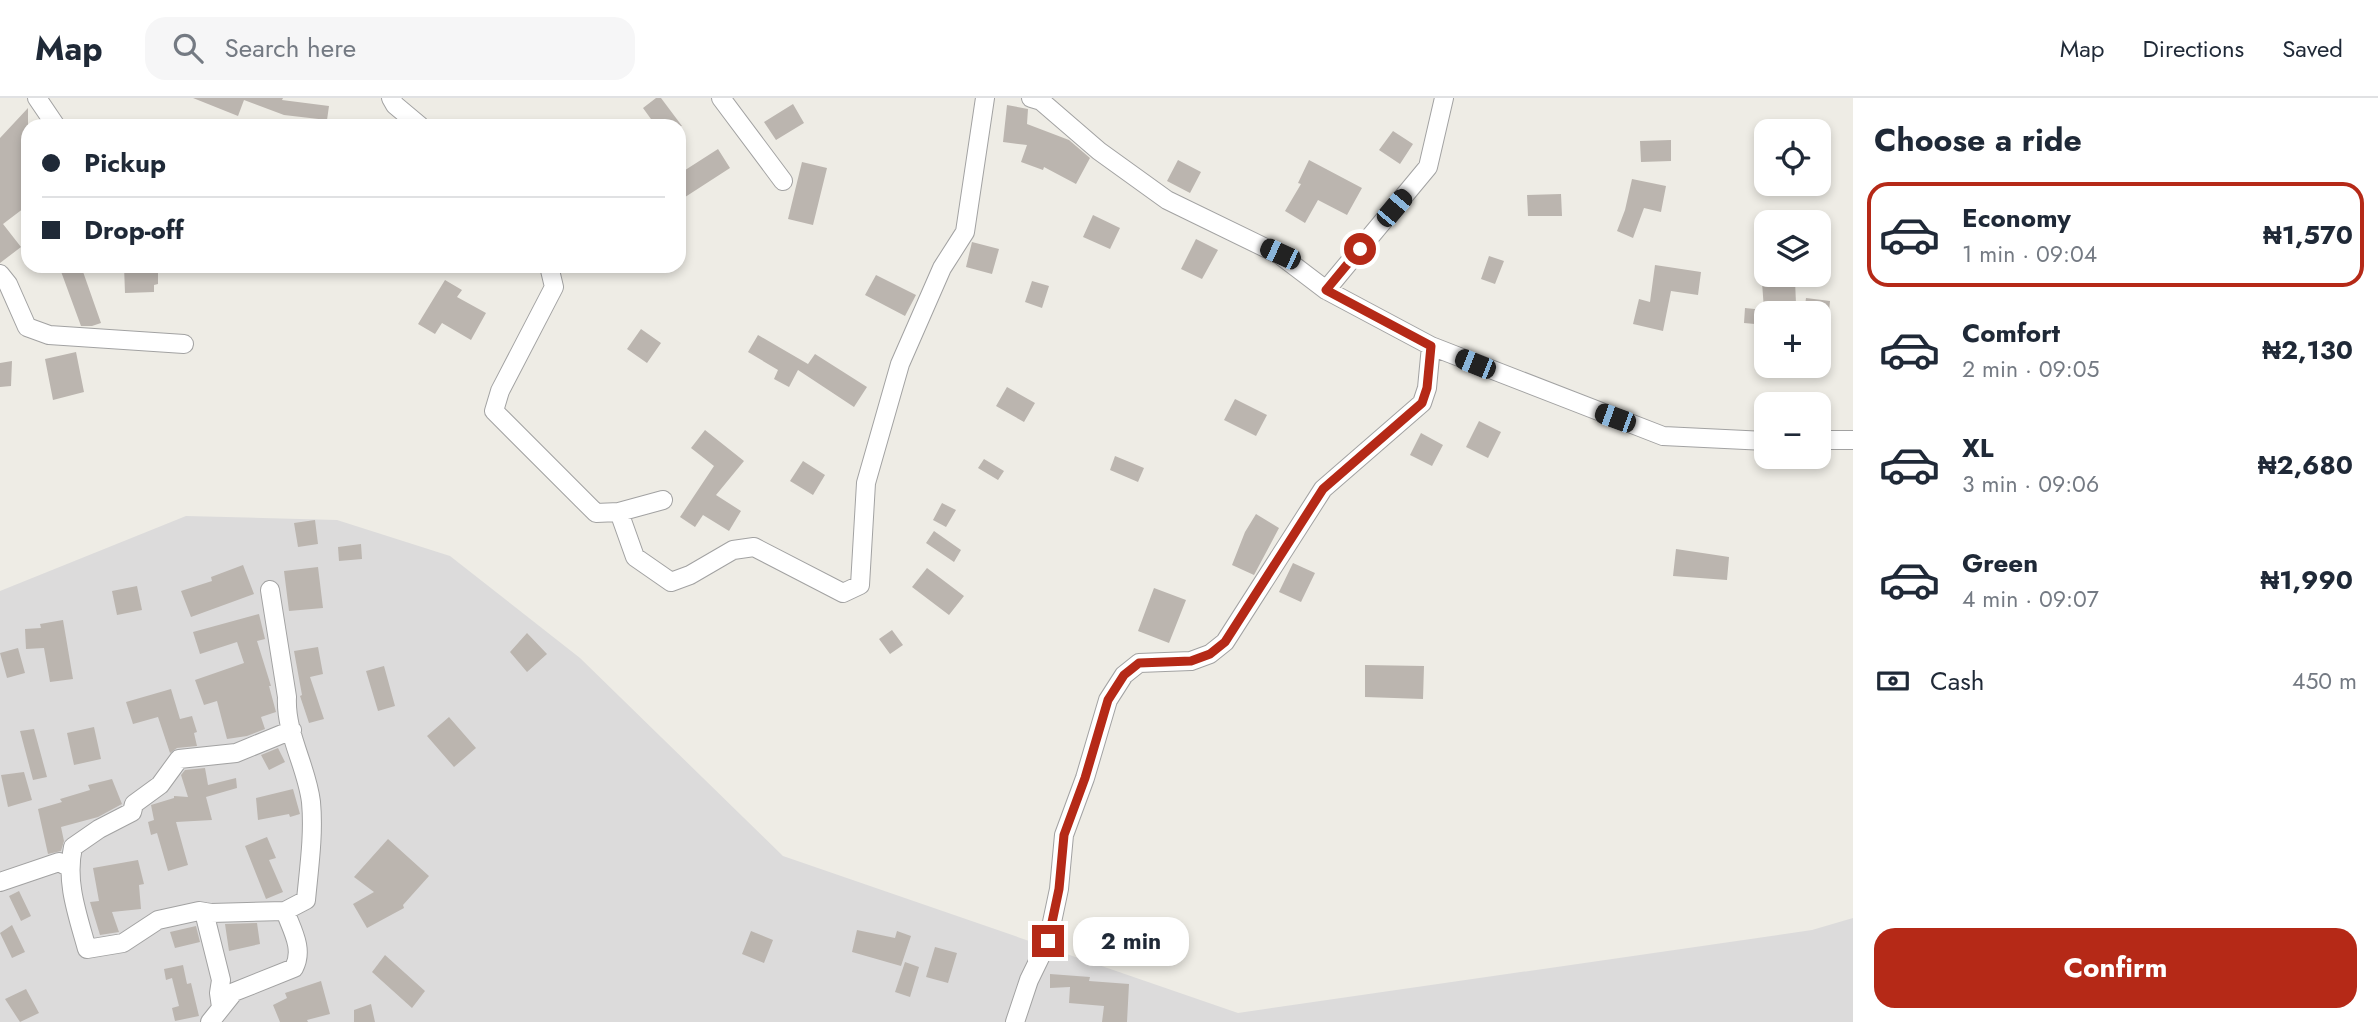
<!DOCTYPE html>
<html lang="en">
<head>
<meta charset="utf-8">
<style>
	body { margin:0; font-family:Jost,sans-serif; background:#f6f6f7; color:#1f2937; height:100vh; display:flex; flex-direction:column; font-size:26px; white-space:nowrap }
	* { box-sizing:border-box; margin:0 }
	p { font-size:23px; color:#747a83 }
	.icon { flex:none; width:38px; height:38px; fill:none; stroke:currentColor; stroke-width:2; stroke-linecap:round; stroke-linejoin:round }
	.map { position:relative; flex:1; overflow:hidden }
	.side { display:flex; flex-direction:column; background:#fff; width:525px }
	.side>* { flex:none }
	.top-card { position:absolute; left:21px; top:21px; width:665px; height:154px; border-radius:21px; box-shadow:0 4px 10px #0003; display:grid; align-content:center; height:154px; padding:0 21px; background:#fff }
	.fabs { position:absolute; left:1754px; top:21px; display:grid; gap:14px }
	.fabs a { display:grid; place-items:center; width:77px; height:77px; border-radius:14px; background:#fff; box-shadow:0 4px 10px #0003; font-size:35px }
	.end { position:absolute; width:32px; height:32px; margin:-16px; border:9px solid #b52917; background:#fff; box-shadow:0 0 0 4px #fff }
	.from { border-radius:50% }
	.bubble { position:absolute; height:49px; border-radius:21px; background:#fff; box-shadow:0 4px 10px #0003; font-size:23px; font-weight:700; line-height:49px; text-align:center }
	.car { position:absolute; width:21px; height:42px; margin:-21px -10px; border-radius:9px; box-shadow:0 0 5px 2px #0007; background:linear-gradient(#222 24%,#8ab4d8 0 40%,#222 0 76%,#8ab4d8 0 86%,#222 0) }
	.top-card b { display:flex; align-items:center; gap:24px; height:66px; font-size:26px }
	.top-card b+b { border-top:2px solid #e0e1e3 }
	.top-card i { width:18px; height:18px; background:#1f2937 }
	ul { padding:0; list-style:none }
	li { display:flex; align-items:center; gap:21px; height:105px; margin:0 14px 10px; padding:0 7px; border:4px solid transparent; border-radius:21px }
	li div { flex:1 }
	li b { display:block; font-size:26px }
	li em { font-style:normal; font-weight:700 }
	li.selected { border-color:#b52917 }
	li>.icon { width:63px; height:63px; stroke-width:1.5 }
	h2 { padding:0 21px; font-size:32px; line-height:84px }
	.pay { display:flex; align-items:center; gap:18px; height:77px; padding:0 21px; font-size:26px }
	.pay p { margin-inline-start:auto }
	.button { display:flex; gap:14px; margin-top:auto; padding:14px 21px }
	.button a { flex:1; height:80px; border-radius:21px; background:#b52917; color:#fff; font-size:28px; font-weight:700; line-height:80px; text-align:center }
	header { display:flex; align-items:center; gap:42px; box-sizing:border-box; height:98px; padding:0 35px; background:#fff; border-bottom:2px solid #e0e1e3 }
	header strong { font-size:33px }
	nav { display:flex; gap:38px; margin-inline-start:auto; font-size:24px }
	.search { width:490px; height:63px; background:#f6f6f7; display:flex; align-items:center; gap:18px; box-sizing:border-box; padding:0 24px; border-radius:21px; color:#747a83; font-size:26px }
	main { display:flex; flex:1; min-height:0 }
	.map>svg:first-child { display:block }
	.residential { fill:#dcdbdb }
	.building { fill:#bbb5af }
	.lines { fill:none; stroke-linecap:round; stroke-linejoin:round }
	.minor-casing { stroke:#a2a2a2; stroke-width:20 }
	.minor { stroke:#fff; stroke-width:18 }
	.route { stroke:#b52917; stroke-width:9 }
</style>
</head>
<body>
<header>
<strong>Map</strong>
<div class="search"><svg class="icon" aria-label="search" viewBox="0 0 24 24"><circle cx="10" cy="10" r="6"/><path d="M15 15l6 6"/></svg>Search here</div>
<nav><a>Map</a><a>Directions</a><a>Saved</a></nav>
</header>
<main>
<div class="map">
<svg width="1853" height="924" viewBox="0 0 1853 924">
	<rect width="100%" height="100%" fill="#eeece5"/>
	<path class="residential" d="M186,418L337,422L450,458L580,560L783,758L1238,915L1812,832L1853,820V924H0V493Z"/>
	<path class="building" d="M193,0H283L282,2L329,8L327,22L284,17L244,2L238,18Z
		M656,0H661L682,28H656L643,10Z
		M793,6L804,25L776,42L764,24Z
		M1007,7L1028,11L1027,26L1069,42L1090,60L1076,86L1044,69L1043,72L1021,64L1027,47L1003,44Z
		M28,10V93L22,99L28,107L3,126L21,149L0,165V40Z
		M1393,33L1413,46L1400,66L1379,52Z
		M1671,42V63L1641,64L1640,43Z
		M718,51L730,70L679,103V76Z
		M1178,62L1201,74L1190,95L1167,83Z
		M1309,62L1362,90L1347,117L1318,102L1305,125L1285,113L1301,86L1298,85Z
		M802,64L827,70L813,127L788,121Z
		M1632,81L1666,88L1661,114L1644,110L1633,140L1617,133L1625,112Z
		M1561,96L1562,118H1528L1527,97Z
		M1093,117L1120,130L1110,151L1083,139Z
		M1196,141L1218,152L1202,181L1181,171Z
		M972,144L999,151L992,176L966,169Z
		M1489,158L1504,163L1495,186L1481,181Z
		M1655,167L1701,174L1698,197L1671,193L1663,233L1633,226L1639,201L1650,204Z
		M59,168H81L101,225L92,228H81Z
		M124,168H152V175H158V186L154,187V194L125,195Z
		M876,177L916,197L905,218L865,197Z
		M445,182L462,192L457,199L486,215L471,242L442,225L435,236L418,226Z
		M1795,182L1796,206L1778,207L1777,215H1766V227L1744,225L1745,210L1764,212L1762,184Z
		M1032,183L1049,188L1042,210L1025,204Z
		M1806,200L1830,203L1826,244L1818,243V215H1804Z
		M641,231L661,245L647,265L627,251Z
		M758,237L808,266L815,256L867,289L854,309L798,272L789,289L774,281L778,272L748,254Z
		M76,254L84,294L53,302L45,261Z
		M12,263L11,288L0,289V265Z
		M1007,289L1035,305L1024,324L996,308Z
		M1235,301L1267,317L1256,338L1224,322Z
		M1479,323L1501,334L1488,360L1466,349Z
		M705,332L744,363L716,397L741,413L729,433L703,417L695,429L680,419L714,368L691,350Z
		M1421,335L1443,347L1432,368L1410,357Z
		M1115,358L1144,370L1138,384L1110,372Z
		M984,361L1004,373L998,382L978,370Z
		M803,363L825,377L813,397L790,383Z
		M942,405L956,412L946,429L933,422Z
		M1256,416L1279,430L1254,477L1232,467L1245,434Z
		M315,422L318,446L298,449L294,425Z
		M934,433L961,452L954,464L926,445Z
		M361,446L362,461L339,463L338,449Z
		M1676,451L1729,459L1727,482L1673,478Z
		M1293,465L1315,475L1301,504L1279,494Z
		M243,467L254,496L191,519L181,493L212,483L211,479Z
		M318,469L323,510L289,513L284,473Z
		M927,470L964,498L949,517L912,489Z
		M137,488L142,512L117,517L112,493Z
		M1154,490L1186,502L1169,545L1138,533Z
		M259,516L265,541L257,543L271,588H269L276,614L261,619L265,631L247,638L227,641L217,603L204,607L195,582L244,565L237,544L200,556L193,534Z
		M63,522L73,581L50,584L44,550L26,551L25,531L41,530L40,526Z
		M892,532L903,547L890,556L879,541Z
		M527,535L547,556L527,574L510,554Z
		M318,549L323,576L310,579L324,621L309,625L300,598L302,597L294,553Z
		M18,550L25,575L7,580L0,555Z
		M1365,567L1424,568L1423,601L1365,599Z
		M384,568L395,608L378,613L366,573Z
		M171,591L180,621L192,618L197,634L194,635L197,648L177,650L170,655L158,619L133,626L126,604Z
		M449,619L476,650L454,669L427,638Z
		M94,629L101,661L74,667L67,635Z
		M34,631L47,679L33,682L20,633Z
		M278,650L285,664L269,672L261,657Z
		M205,670L208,687L236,680L237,690L206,699L212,722L176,724L188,767L168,773L157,735L151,737L148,724L154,722L151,707L174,700V698L188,699L181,677L185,672Z
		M24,674L32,702L8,709L1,677Z
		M112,681L122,706L98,719L61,729L64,743L61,753L48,756L38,711L62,704L60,701L90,692L88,687Z
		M293,691L300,716L290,719L289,716L258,722L256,700Z
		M267,739L276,760L269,762L283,794L266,801L245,748Z
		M388,741L429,778L403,807L404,810L367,830L353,806L374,794L354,779Z
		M138,762L144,786L139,787L141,811L112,814L119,834L100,837L90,804L99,803L93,770Z
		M19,793L31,818L21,823L9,798Z
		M257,825L260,846L229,853L225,826Z
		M12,827L25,854L12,860L0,835Z
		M196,828L200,844L175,850L170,834Z
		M1172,831L1173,862H1152L1150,832Z
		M857,832L895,840L897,833L911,838L901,868L852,854Z
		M751,833L773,842L764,865L742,856Z
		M935,849L957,855L948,885L926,879Z
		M385,857L425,893L412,910L372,874Z
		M905,864L919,869L910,899L895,894Z
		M183,867L187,886L191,885L199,918L175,923L172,910L179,908L172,880L166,882L164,871Z
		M1050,876L1090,879L1089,883L1129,886L1127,924H1102L1104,908L1069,905L1070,889L1050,890Z
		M321,883L330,916L307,922L308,924H280L273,907L287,900L285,895Z
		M26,891L39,915L20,924L5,901Z
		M371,906L375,924H354V912Z"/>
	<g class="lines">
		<g class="minor-casing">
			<path id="minor" d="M37,0L56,28
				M391,0L395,7L420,28
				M721,0L783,83
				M1031,0L1041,3L1099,53L1167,102L1280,157L1326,192L1431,248L1663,338L1766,343
				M549,168L554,189L500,293L494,313L596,415L619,414L663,402
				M0,176L8,186L27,229L49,237L184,246
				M1326,192L1428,69L1444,0
				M1818,342H1853
				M619,414L635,459L671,484L690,477L733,452L754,449L843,495L860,487L866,385L900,266L942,170L965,134L985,0
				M270,492L287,599C285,635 307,669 311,704C314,736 309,770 306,802L285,813L211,815L199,813L158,822L123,845L87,851C78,818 65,784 73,749L99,731L132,714L134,706L160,687L179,661L236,655L292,632
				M0,784L59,764L68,769
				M204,814L221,882L219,895L221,909
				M210,924L234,894L294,870C304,851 292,832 285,813
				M1015,924L1029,882L1048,843L1059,791L1064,737L1085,680L1108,602L1124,577L1139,565L1191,563L1210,556L1225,544L1323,391L1422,305L1427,290L1431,248"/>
		</g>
		<use href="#minor" class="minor"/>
	</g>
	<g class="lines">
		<path class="route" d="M1048,843L1059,791L1064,737L1085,680L1108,602L1124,577L1139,565L1191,563L1210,556L1225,544L1323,391L1422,305L1427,290L1431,248L1326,192L1360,151"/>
	</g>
</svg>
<div class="fabs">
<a><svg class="icon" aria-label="locate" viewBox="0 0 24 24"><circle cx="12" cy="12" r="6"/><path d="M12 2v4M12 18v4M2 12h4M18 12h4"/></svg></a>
<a><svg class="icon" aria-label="layers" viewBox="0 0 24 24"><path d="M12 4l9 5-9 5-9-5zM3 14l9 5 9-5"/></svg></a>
<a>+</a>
<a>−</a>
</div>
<i class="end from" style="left:1360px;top:151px"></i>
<i class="end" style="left:1048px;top:843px"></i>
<div class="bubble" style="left:1073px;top:819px;width:116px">2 min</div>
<i class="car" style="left:1394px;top:110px;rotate:40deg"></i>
<i class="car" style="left:1280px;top:156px;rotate:295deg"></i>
<i class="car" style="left:1475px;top:266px;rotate:292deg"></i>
<i class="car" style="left:1615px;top:320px;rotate:290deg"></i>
<div class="top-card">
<b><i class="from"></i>Pickup</b>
<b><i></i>Drop-off</b>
</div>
</div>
<section class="side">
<h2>Choose a ride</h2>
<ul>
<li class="selected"><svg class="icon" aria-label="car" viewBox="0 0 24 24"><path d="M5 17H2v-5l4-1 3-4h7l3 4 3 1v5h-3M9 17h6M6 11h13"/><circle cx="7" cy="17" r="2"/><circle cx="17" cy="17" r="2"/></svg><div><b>Economy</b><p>1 min · 09:04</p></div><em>₦1,570</em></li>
<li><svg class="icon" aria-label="car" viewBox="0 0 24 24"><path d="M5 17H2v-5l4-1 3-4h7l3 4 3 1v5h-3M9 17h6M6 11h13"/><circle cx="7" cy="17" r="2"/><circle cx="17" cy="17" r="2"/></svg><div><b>Comfort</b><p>2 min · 09:05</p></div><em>₦2,130</em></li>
<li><svg class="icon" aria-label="car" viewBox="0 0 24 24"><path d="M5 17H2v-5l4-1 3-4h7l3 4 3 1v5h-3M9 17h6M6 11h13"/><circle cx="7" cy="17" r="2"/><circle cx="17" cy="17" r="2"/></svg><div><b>XL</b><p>3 min · 09:06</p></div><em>₦2,680</em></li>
<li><svg class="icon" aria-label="car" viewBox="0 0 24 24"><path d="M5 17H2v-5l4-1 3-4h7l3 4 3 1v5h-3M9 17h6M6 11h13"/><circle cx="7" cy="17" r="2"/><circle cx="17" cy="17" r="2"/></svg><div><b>Green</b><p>4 min · 09:07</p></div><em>₦1,990</em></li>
</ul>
<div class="pay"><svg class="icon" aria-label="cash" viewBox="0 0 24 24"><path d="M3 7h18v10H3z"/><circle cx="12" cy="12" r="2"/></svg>Cash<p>450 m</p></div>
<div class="button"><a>Confirm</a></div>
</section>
</main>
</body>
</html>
